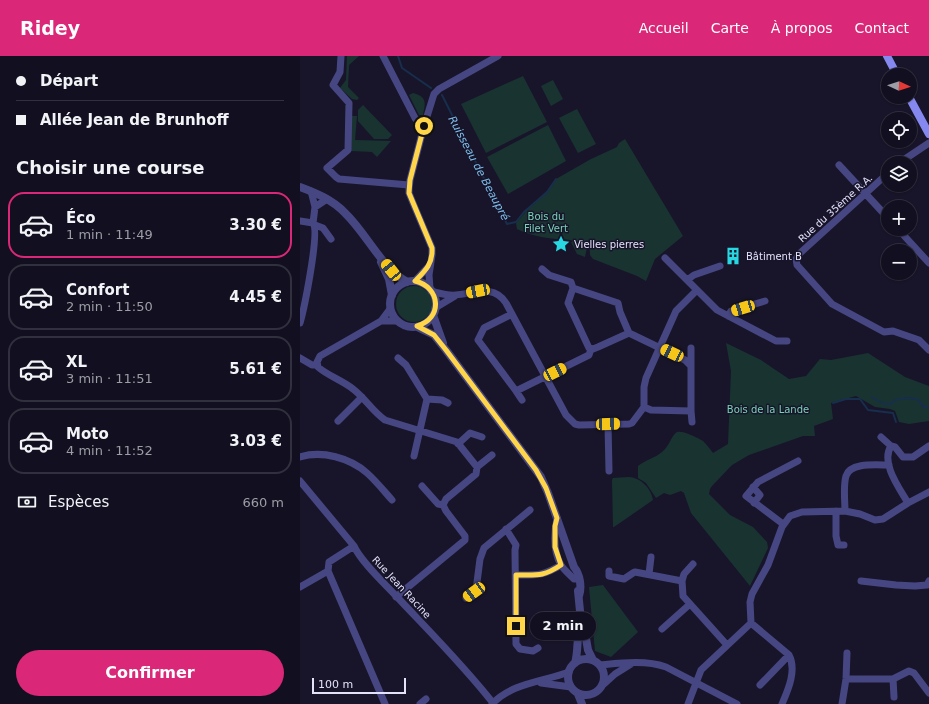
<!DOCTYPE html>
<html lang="fr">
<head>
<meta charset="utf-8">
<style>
	body { margin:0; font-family:"DejaVu Sans",sans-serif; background:#1b1929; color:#f1f3f6; height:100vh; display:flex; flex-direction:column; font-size:15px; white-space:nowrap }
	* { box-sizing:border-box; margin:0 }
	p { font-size:13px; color:#9c9da5 }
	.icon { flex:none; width:22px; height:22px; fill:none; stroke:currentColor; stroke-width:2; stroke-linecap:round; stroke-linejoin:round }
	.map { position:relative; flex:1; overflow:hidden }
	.panel { display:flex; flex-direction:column; background:#121020; width:300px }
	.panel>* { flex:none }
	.hud { display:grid; align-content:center; height:88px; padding:0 16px; background:#121020 }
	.needle { width:26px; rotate:93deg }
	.tools { position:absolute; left:581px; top:12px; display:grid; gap:8px }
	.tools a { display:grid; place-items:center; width:36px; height:36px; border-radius:50%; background:#121020; box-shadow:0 1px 3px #0004,0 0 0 1px #31303e; font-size:20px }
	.scale { position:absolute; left:12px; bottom:10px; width:94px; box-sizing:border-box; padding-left:4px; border:2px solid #e3e2fb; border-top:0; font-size:11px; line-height:14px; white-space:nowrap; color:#e3e2fb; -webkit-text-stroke:3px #18152a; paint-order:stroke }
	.end { position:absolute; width:18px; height:18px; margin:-9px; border:5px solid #ffd54a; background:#111; box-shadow:0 0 0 2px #111 }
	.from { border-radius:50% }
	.bubble { position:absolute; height:28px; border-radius:14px; background:#121020; box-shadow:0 1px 3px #0004,0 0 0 1px #31303e; font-size:13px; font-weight:700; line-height:28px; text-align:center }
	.car { position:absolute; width:12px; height:24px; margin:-12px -6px; border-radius:5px; box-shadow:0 0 3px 1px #0007; background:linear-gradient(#f5c518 24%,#345 0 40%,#f5c518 0 76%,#345 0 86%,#f5c518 0) }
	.hud b { display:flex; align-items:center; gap:14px; height:38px; font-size:15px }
	.hud b+b { border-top:1px solid #31303e }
	.hud i { width:10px; height:10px; background:#f1f3f6 }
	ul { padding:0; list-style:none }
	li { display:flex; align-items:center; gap:12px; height:66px; margin:0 8px 6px; padding:0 8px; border:2px solid #31303e; border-radius:16px }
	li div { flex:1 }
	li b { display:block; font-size:15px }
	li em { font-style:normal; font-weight:700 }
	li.selected { border-color:#db2777 }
	li>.icon { width:36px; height:36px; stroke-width:1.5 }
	h2 { padding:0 16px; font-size:18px; line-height:48px }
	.pay { display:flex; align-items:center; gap:10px; height:44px; padding:0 16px; font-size:15px }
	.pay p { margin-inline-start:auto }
	.button { display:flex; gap:8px; margin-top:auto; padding:8px 16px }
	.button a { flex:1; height:46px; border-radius:24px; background:#db2777; color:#fff; font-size:16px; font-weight:700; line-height:46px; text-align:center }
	header { display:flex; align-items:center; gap:24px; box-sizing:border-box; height:56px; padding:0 20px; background:#db2777; color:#fff }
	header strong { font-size:19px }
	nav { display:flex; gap:22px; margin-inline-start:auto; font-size:14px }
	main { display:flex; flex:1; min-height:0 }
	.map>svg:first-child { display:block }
	.green { fill:#193331 }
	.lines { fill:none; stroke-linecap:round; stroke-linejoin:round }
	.stream { stroke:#172e4c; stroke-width:2 }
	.minor { stroke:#464782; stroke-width:7 }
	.tertiary { stroke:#464782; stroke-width:8 }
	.secondary { stroke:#8588ee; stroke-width:8 }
	.route { stroke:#ffd54a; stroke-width:5 }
	.labels { text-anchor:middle; stroke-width:3; stroke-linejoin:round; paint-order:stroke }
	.street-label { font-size:10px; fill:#e3e2fb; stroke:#18152a }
	.park-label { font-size:10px; fill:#76d3b7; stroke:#18152a }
	.poi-label { font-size:10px; fill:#e3e2fb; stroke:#18152a; text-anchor:start }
	.water-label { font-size:11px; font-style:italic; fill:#7dbfed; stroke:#18152a }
</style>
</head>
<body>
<header>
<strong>Ridey</strong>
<nav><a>Accueil</a><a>Carte</a><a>À propos</a><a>Contact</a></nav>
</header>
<main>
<section class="panel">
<div class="hud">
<b><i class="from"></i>Départ</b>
<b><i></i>Allée Jean de Brunhoff</b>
</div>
<h2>Choisir une course</h2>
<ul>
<li class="selected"><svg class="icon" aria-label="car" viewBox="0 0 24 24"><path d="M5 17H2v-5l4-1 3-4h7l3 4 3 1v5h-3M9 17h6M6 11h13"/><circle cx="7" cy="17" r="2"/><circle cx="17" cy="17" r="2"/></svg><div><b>Éco</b><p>1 min · 11:49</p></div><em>3.30 €</em></li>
<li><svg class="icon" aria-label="car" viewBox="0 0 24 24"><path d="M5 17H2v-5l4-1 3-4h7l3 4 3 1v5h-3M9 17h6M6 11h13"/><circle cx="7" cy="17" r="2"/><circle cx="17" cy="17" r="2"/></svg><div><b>Confort</b><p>2 min · 11:50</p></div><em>4.45 €</em></li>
<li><svg class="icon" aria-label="car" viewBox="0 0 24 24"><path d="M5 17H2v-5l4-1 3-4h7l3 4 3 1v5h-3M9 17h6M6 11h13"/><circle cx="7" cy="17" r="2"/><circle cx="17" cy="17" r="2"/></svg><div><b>XL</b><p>3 min · 11:51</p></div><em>5.61 €</em></li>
<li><svg class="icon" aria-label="car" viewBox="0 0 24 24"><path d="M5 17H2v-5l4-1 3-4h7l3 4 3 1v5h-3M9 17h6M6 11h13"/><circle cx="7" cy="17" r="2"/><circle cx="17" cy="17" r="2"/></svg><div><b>Moto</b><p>4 min · 11:52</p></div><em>3.03 €</em></li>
</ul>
<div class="pay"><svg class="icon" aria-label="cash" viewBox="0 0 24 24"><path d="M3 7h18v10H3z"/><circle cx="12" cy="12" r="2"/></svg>Espèces<p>660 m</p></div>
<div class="button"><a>Confirmer</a></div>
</section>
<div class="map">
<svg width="629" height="648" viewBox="0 0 629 648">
	<rect width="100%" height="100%" fill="#18152a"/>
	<path class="green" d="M47,0H59L49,9L48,31L59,42L57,44L52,43L40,32L46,24Z
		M223,20L247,66L186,97L161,48Z
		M253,24L263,43L251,50L241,30Z
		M113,37C128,41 125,48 123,59H119L109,39Z
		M63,49L92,79L88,83H74L58,65V54Z
		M277,53L296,88L278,97L259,62Z
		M51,60H57L55,84L91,85L77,101L72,96L51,95Z
		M248,69L266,105L208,138L187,101Z
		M325,83L383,180L355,203L346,225L337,220L293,203L290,199L289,182L285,201L277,198L270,184C252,183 233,181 217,173L216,167L228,153L247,136L256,123L291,103L317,91L319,87Z
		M96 248a18 18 0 1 1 36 0a18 18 0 1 1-36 0Z
		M426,287L461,304L489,323L506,320L520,303L531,304L568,297L605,321L629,330V365L609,368L599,366L595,355L590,353L575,351L556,340L531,347L533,363L514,370L515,380H503L449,399L432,409L412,430L410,433L409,438L430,459L453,471L467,486L468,492L450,530L391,457L384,437L381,435L370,439L364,437L356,442L346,427L338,422V410C345,404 355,402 362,396C369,391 371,380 377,376C382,374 399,382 403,385C407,389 410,393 413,397L428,388L431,315Z
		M329,421C341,422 351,432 353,444L314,471H313L312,424L313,422Z
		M303,529L338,576L311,601L295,595L289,531Z"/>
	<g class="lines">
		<path class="stream" d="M98,0L102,12L131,32
			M142,39L207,168L216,166L224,156L247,136L256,123
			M572,341L584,348H590L595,344L606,342L617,343L624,351H629
			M533,347L546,343H560L568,354L593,357L596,366"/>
		<path class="minor" d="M41,0L40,16L33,29L49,47L48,94L27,112L36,121L39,123L109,129
			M83,0L115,62L119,67L124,70
			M599,107L629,87
			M539,109L588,162
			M588,117L499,198L496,203L497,209L532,248L584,276L593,275L619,284L629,294
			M15,151L27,143
			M0,165L13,167L15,151L11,135
			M15,169L23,172L31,183
			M598,173L629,207
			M365,202L417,254L476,285H487
			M242,213L249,219L271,226L273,232
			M387,224L394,219L420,210
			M115,225L129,210
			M273,232L318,247L320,256L329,277L298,291L293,293L289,292L268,247Z
			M130,233L129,219L132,199V192L113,147L109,137V133L110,124L124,70L134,38L139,33L198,0
			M131,235C139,237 148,240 156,239C175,237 194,228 206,247L266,359L275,368L279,369L329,368L332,367L344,351V331L346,322L376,255L397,234
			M135,252L155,240
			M212,258L184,272L178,284L216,335L289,299L291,293
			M428,260L431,255L465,245
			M81,265L90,253
			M0,267C4,253 20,176 13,167
			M329,277L385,304L391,310V355L351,354L344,351
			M391,292V310
			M0,302L12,309H17
			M98,302L106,309L127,343L114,400
			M216,335L222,344
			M127,343L142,344L148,347
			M391,355L392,366
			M38,365L62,341
			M308,368L309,415
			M581,381L591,390C580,407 600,433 608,447
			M158,388L170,377L182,381
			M591,390L595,391L603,401H613L629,390
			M0,401C22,394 50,402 67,417C76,425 84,435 92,444
			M177,411L192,399
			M0,425L54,490C61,506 86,529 99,543C131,577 164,610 193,647
			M122,430L138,448L143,449
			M453,431L460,439L454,447
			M536,455V480L538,489H544
			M545,455C545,445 543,430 546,420C550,406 577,409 589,409
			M257,462C254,477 253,495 261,509C264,514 270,519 274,523H276
			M483,468L446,440L458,426L498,405
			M206,473L216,489L215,494L216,588L220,593L233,595L238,592
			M28,515L85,648
			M309,515V520L324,523L333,517L335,516L382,525L383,540L427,589
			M349,518L351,501
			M216,519C237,519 243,520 261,509
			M382,525L384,518L393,508
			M561,525L596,529L615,530L627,529L629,525
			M0,531L28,515L29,506L54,490
			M96,541L165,484V480L146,455L143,449L146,443L176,418L177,411L157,386L85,364C73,356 65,342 53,333C42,324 28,320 18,311L17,306L20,300L81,265H97
			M166,542L176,534L180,503L184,492L230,454
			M451,567L489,599C497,614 488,634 482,648
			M362,573L390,548
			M300,609C322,607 345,604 366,611L437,648
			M546,623H593L609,615L614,617L629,637
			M593,623L594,641
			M241,627L271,631
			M304,628L315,618L331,608
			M460,629L489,599
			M120,648L126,643
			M192,648C212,627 242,626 269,616
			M388,648L401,614L451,567L450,546L452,538L468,509L482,471L490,460L502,456L545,455L560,458L575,464L583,463L608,447L629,436
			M542,648L546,623L547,597"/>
		<path class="tertiary" d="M0,131C16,137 33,144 45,157C67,178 80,210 107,226
			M81,206L89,223L92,239
			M90 248a23 23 0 1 1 46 0a23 23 0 1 1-46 0Z
			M133,259L143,287
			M117,271L134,279L146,294L241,421L248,437L274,511C280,518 282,531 279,540
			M278,535L281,565L284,571L288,594L293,604
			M268 621a18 18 0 1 1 36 0a18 18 0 1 1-36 0Z
			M275,607C279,593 276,578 281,565
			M278,638L282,648"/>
		<path class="secondary" d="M587,0L597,19
			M609,41L629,78"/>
	</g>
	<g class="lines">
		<path class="route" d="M124,70L110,124L109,137L132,192C133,208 125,215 115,225C141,231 143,263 117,270L134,279L146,294L236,414L246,432L257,462L255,470V491L261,509C243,521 237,519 216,519V570"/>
	</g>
	<defs>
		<g id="sight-bare" transform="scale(1.38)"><path d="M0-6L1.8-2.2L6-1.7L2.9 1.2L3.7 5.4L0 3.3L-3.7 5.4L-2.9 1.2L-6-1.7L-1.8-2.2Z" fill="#27d8e2" stroke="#18152a" stroke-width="2.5" paint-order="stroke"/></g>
		<g id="building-bare" transform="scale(1.38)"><path d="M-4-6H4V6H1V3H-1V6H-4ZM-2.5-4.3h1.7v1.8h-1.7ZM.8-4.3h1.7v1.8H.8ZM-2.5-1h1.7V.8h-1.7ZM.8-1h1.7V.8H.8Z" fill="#27d8e2" stroke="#18152a" stroke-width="2.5" paint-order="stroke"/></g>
	</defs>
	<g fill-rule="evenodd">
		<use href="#sight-bare" x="261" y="188"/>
		<use href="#building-bare" x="433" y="200"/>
	</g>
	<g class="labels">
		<g class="street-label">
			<text transform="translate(535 152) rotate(-42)" y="4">Rue du 35ème R.A.</text>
			<text transform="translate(102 531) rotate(47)" y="4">Rue Jean Racine</text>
		</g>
		<g class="park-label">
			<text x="246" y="164">Bois du<tspan x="246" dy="12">Filet Vert</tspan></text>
			<text x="468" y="357">Bois de la Lande</text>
		</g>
		<g class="poi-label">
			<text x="274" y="192">Vielles pierres</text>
			<text x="446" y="204">Bâtiment B</text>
		</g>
		<g class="water-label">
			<text transform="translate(179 112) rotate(62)" y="4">Ruisseau de Beaupré</text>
		</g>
	</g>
</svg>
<div class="tools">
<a><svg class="needle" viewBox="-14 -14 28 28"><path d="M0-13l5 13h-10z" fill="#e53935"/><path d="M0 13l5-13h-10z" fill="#9c9da5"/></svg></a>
<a><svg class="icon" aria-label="locate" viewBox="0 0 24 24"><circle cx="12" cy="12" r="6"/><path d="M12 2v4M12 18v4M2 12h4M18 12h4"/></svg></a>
<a><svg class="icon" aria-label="layers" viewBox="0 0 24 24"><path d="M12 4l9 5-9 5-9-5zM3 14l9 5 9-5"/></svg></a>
<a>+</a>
<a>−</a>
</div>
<div class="scale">100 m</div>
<i class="end from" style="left:124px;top:70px"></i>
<i class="end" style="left:216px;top:570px"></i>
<div class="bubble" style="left:230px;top:556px;width:66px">2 min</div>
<i class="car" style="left:91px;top:214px;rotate:321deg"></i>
<i class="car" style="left:178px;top:235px;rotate:259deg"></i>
<i class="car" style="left:443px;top:252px;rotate:253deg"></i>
<i class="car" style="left:372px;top:297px;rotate:295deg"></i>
<i class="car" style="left:255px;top:316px;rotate:63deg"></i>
<i class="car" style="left:308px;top:368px;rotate:88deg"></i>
<i class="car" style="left:174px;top:536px;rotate:234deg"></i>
</div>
</main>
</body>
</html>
